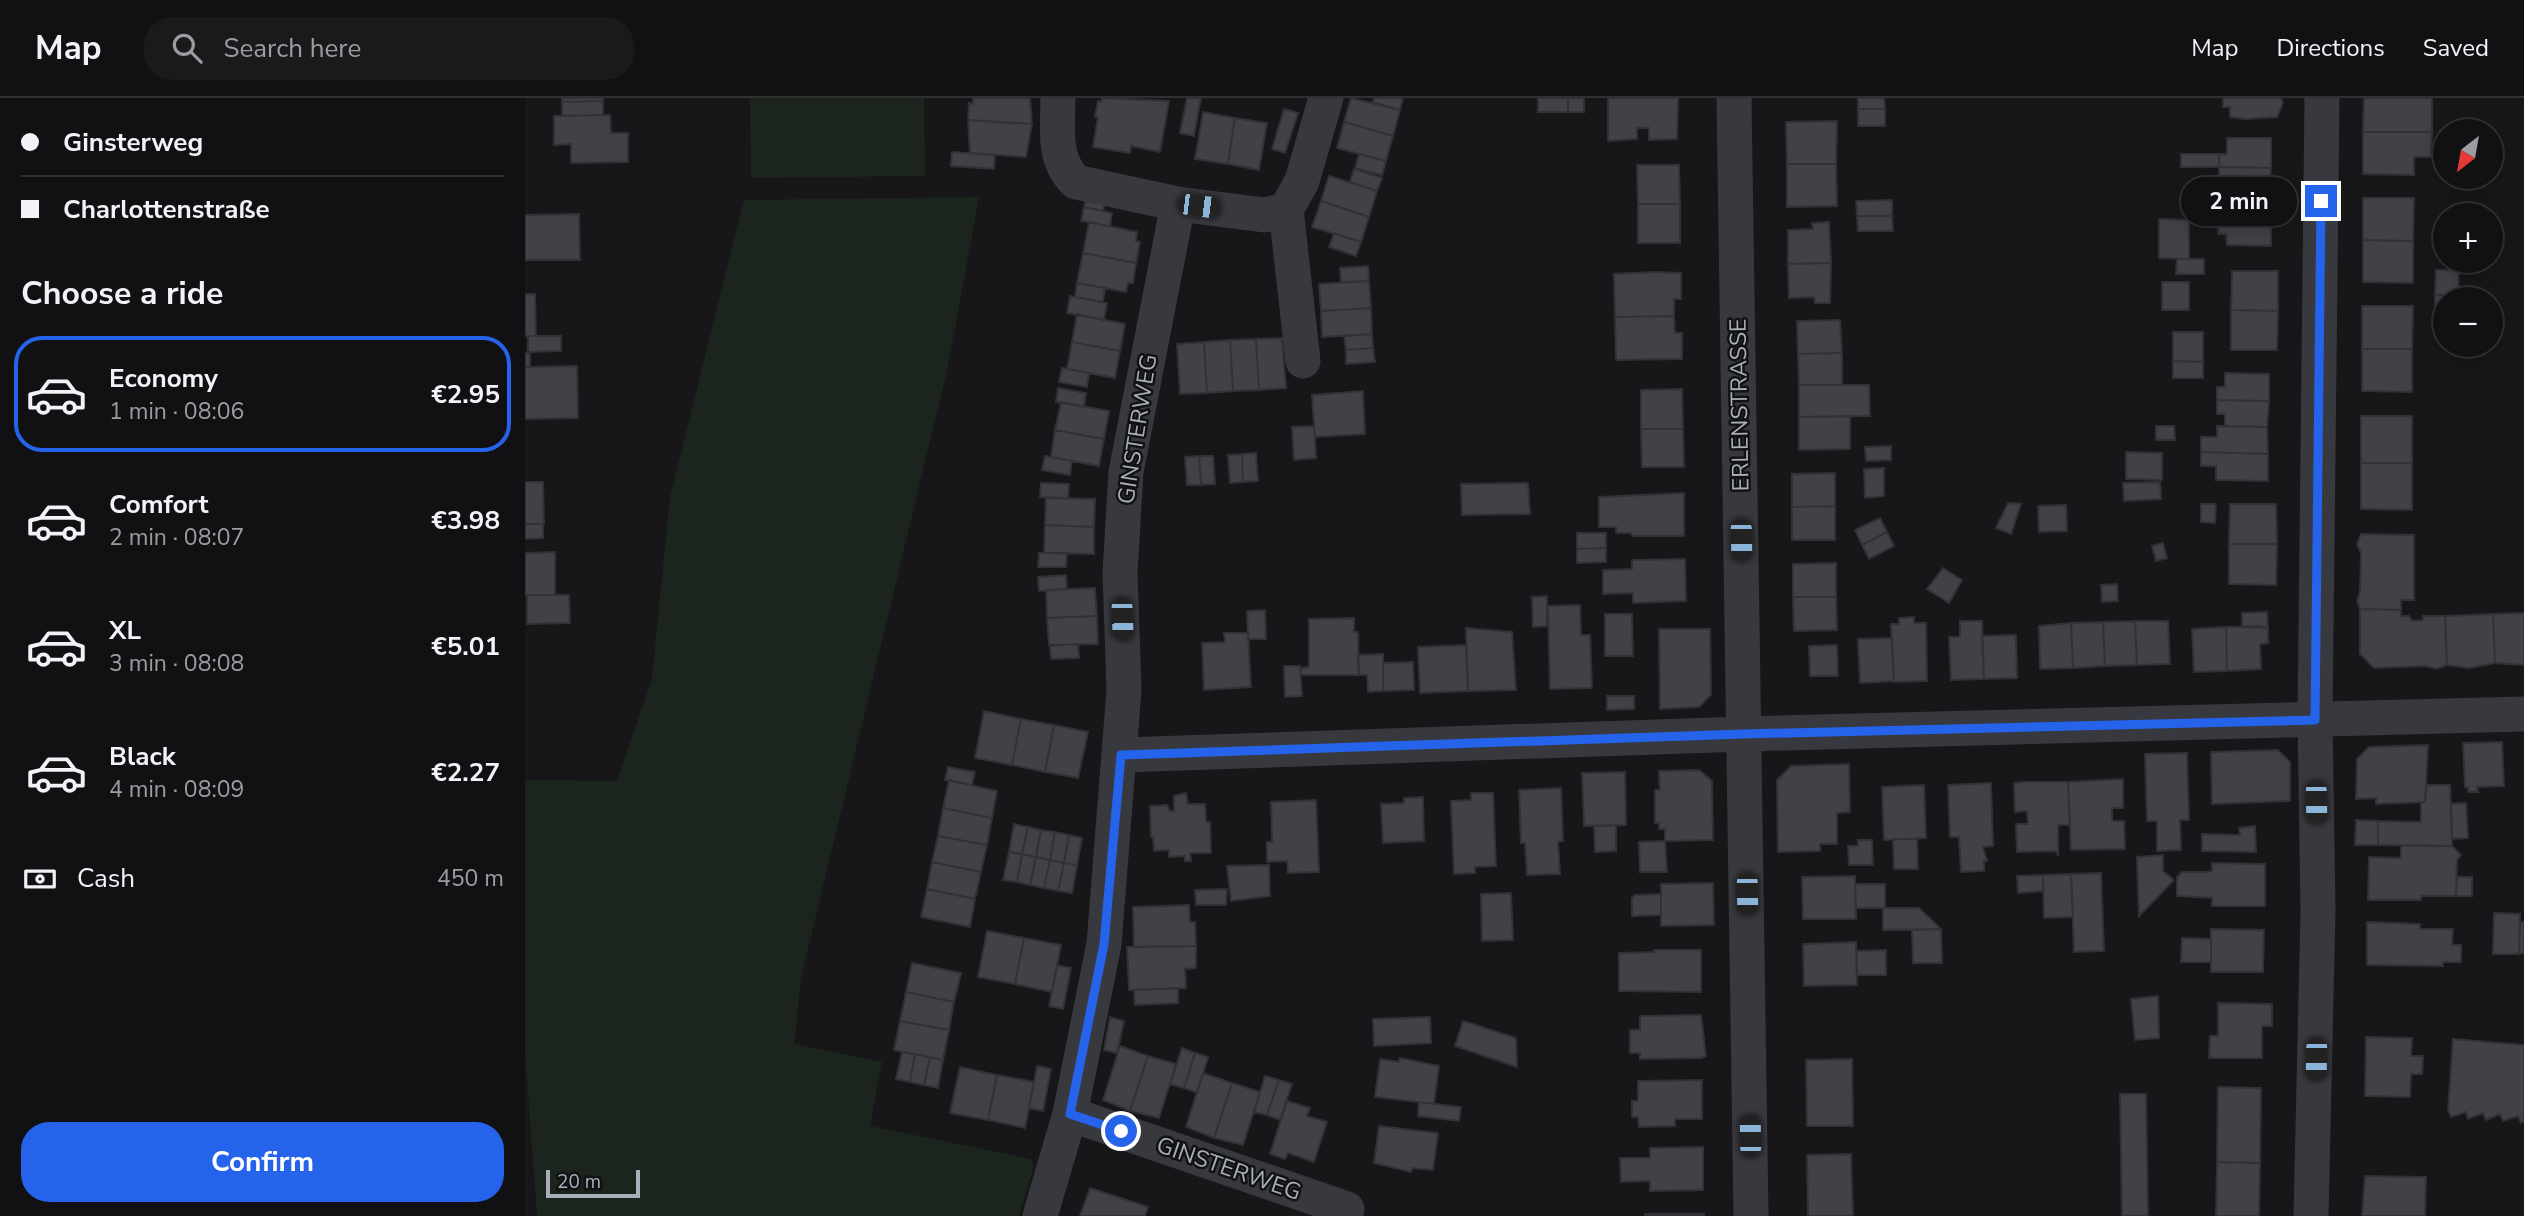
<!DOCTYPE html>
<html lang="en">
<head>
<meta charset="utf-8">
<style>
	body { margin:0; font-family:"Nunito Sans",sans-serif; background:#1a1a1c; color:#f1f3f6; height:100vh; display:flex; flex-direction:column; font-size:26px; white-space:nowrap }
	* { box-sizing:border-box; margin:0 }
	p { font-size:23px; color:#9c9da0 }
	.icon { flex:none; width:38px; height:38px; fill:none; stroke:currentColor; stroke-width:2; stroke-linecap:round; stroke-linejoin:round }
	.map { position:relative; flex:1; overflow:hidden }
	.side { display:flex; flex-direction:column; background:#111113; width:525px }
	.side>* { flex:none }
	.top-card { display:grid; align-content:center; height:154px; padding:0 21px; background:#111113 }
	.needle { width:46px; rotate:211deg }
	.buttons { position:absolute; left:1908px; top:21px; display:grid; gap:14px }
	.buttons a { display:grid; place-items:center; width:70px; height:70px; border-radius:50%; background:#111113; box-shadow:0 4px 18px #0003,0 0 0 2px #303133; font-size:35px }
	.scale { position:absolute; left:21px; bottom:18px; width:94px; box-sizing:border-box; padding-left:7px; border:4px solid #a8afbb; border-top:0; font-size:19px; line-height:24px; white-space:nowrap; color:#a8afbb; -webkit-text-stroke:5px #121214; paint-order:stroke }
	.end { position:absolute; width:32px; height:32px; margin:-16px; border:9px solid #2563eb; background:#fff; box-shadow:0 0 0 4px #fff }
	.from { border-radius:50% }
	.bubble { position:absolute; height:49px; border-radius:24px; background:#111113; box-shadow:0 4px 18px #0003,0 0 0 2px #303133; font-size:23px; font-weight:700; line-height:49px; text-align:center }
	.car { position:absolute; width:21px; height:42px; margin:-21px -10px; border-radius:9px; box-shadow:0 0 5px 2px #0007; background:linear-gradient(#222 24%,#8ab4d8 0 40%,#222 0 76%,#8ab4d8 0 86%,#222 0) }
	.top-card b { display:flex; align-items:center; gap:24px; height:66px; font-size:26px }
	.top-card b+b { border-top:2px solid #303133 }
	.top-card i { width:18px; height:18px; background:#f1f3f6 }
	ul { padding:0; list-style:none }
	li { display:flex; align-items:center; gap:21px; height:116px; margin:0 14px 10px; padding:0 7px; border:4px solid transparent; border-radius:28px }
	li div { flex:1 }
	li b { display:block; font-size:26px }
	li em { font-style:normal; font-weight:700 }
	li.selected { border-color:#2563eb }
	li>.icon { width:63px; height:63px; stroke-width:1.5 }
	h2 { padding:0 21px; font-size:32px; line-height:84px }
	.pay { display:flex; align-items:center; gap:18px; height:77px; padding:0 21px; font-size:26px }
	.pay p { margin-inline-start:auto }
	.primary-button { display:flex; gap:14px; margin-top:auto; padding:14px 21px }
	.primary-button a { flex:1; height:80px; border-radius:28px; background:#2563eb; color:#fff; font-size:28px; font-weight:700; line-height:80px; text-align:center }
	header { display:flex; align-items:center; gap:42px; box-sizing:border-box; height:98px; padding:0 35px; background:#111113; border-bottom:2px solid #303133 }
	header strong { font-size:33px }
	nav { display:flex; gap:38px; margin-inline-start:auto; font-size:24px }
	.search { width:490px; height:63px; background:#1a1a1c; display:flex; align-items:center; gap:18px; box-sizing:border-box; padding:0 24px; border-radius:28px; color:#9c9da0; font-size:26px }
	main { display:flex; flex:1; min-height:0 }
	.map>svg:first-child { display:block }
	.green { fill:#1c251d }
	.building { fill:#414247; stroke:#313136; stroke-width:2 }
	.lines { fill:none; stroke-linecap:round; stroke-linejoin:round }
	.minor { stroke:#38393f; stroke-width:35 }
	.route { stroke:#2563eb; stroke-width:9 }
	.labels { text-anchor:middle; stroke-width:5; stroke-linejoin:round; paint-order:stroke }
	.street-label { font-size:23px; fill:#a8afbb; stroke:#121214 }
</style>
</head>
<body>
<header>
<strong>Map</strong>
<div class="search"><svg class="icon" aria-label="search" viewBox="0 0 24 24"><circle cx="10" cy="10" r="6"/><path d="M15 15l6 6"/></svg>Search here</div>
<nav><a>Map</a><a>Directions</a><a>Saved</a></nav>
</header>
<main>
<section class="side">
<div class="top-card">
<b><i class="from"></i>Ginsterweg</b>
<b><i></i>Charlottenstraße</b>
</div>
<h2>Choose a ride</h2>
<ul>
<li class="selected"><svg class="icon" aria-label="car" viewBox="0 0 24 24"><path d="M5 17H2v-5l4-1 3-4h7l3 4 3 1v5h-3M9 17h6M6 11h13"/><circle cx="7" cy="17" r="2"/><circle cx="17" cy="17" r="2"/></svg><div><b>Economy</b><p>1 min · 08:06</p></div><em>€2.95</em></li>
<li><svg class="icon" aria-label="car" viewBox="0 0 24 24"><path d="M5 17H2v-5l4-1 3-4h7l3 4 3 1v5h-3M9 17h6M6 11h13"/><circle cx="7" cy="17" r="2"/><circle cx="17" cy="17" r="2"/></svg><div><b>Comfort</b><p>2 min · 08:07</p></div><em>€3.98</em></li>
<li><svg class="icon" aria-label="car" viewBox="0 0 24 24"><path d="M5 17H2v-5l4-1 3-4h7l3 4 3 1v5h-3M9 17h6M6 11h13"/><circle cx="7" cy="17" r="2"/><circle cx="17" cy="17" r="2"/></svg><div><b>XL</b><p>3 min · 08:08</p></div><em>€5.01</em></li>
<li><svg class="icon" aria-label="car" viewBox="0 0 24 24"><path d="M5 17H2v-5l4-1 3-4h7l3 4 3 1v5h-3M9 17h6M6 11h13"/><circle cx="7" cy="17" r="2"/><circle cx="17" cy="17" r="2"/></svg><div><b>Black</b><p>4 min · 08:09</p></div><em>€2.27</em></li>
</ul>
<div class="pay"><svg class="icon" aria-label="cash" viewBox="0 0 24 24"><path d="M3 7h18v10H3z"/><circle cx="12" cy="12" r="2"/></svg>Cash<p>450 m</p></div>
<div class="primary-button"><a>Confirm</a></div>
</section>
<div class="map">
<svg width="1999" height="1118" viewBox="0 0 1999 1118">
	<rect width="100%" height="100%" fill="#171719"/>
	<path class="green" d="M225,0H399L400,78L226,80Z
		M454,99L423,268L276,880L269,946L357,964L345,1028L506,1061L509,1068L494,1118H12L0,954V682L92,683L127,581L145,400L219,102Z"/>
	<path class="building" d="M37,0H78V3L37,4Z
		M448,0H505L507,26L443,22L444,5L448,6Z
		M577,0L644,3L635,54L606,48L605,55L568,49L573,19H570L573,3L576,4Z
		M662,0H676L669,38L655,35Z
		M826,0L875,12L868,38L819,24Z
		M849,0H878L875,12L848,4Z
		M1013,0H1043V14H1013Z
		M1043,0H1059V14H1043Z
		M1083,0H1153L1152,41L1124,42V30H1112V41L1083,43Z
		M1333,0H1359L1360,11H1333Z
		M1698,0H1756L1758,5L1752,19L1721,21L1705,19V9H1698Z
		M1839,0H1907V34H1838Z
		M78,3V17L37,18V4Z
		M759,11L773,15L760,55L747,51Z
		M1333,11H1360V28H1333Z
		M678,14L710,20L703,66L670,61Z
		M85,17L86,35H103V64L46,65V46L29,47V18Z
		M710,20L742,25L734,72L703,66Z
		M443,22L507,26L501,59L445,55Z
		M1312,23L1311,66H1262L1261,24Z
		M819,24L868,38L861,63L812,50Z
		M1838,34H1907L1906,59H1889V77L1838,76Z
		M1702,40H1746V70L1694,69V56H1702Z
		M427,54L470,57L469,71L426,68Z
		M834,56L861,63L857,77L830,70Z
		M1656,56H1694V69H1656Z
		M1262,66H1311L1312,108L1262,109Z
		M1112,67H1154L1155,106H1113Z
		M1694,69L1746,70L1744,96H1702V83H1694Z
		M829,71L857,80L852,93L825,84Z
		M804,78L852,93L844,119L796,103Z
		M1702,96H1744L1746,122H1694V108L1702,109Z
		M561,99L580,102L578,113L559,109Z
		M1838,100H1889L1888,143L1838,142Z
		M1367,102V118H1332L1331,103Z
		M796,103L844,119L836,144L787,129Z
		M1113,106H1155V145H1113Z
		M559,109L587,115L585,128L556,123Z
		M1688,110V122H1667V111Z
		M54,116L55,162H0V117Z
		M1332,118H1367L1368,133H1333Z
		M1634,121L1664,122V161L1634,160Z
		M1694,122H1746V148L1702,147L1701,136H1693Z
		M564,124L612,134L611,143L615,144L611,165L558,155Z
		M1304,124L1306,165L1263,166V132L1288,131L1287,125Z
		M809,135L836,144L831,158L804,149Z
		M1838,142L1888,143V185L1838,184Z
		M558,155L611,165L608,185H603L601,194L552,185Z
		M1652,161H1679V176H1651Z
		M1306,165L1305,205H1290L1289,199L1264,200L1263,166Z
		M843,168L844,183L816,184L815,170Z
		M1911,172H1934L1933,197H1910Z
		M1707,173H1753V213L1706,212Z
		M1130,174L1156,175V201H1149V218L1090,219L1089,176Z
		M844,183L846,210L796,213L794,186Z
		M1637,184H1664V212H1637Z
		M552,185L580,190L578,204L550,199Z
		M0,196H10L11,238H0Z
		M1910,197H1938V201H1920V213H1910Z
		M545,198L582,205L579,222L542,215Z
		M1837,208H1888L1887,251H1837Z
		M846,210L847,236L797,239L796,213Z
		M1706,212L1753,213L1752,252H1706Z
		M552,216L600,226L595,253L547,244Z
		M1149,218L1150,235H1157V261L1091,262L1090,219Z
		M1315,222L1317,255L1273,256L1272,223Z
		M1648,234H1678V264L1648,263Z
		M847,236L848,250L821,252L819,238Z
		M3,238H36V253L3,254Z
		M757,240L761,290L734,292L731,241Z
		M731,241L734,292L708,293L705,242Z
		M705,242L708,293L682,295L679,244Z
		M547,244L595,253L590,280L542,271Z
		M679,244L682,295L655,296L652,246Z
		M848,250L850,264L821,266V252Z
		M1837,251H1887V294L1837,293Z
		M0,255H5V269H0Z
		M1317,255V287H1274L1273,256Z
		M1648,263L1678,264V280H1648Z
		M52,268L53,320L0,321V269Z
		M537,270L564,275L562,289L534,284Z
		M1700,275L1744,276V303L1692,302V289H1700Z
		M1274,287H1344L1345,318L1274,319Z
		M533,290L561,295L559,309L531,304Z
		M1157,291L1158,331H1116V292Z
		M838,293L840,336L790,339L787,297Z
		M1692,302L1744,303L1742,329L1700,328V316H1692Z
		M536,304L584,313L579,341L530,332Z
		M1325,318V351L1274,352V319Z
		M1836,318H1887V365H1836Z
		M789,328L791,360L769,362L767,329Z
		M1631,328H1649L1650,342H1631Z
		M1692,328L1742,329L1743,356L1676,354V339H1692Z
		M1116,331H1158L1159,369H1117Z
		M530,332L579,341L574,368L526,359Z
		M1366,348V362L1341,363L1340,349Z
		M1601,354L1637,355V382L1601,381Z
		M1676,354L1743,356V383L1691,382V368H1676Z
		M731,355L733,383L718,384L717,356Z
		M717,356L718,384L705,385L703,357Z
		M520,358L547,363L545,377L517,372Z
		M674,358L676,387H662L660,359Z
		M674,358H688L690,386L676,387Z
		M1836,365H1887V412L1836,411Z
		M1359,370V398L1340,400L1339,371Z
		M1310,375V408L1267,409V376Z
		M0,384H18L19,426H0Z
		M1635,384L1636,401L1599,403L1598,385Z
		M516,385L544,386L543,400L515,399Z
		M1003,385L1005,416L937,417L936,386Z
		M1159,395V438H1107L1106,435H1091V429H1074V399Z
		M521,400L570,401L569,429L520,427Z
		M1483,405L1496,406L1486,436L1471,430Z
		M1676,406H1691L1690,425L1676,424Z
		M1705,406H1751L1752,446H1704Z
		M1541,407L1542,433L1514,434L1513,408Z
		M1310,408V442H1267V409Z
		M1355,420L1362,434L1337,447L1330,432Z
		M0,426H18V440L0,441Z
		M520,427L569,429V456L519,455Z
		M1362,434L1369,448L1344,461L1337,447Z
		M1052,435H1081V450L1052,451Z
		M1836,436L1889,437V502H1876V512L1835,511L1832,503L1835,494L1836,455L1832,446Z
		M1638,445L1642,460L1631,463L1627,448Z
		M1704,446H1752L1751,487L1704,486Z
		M1081,450V464L1052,465V451Z
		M30,454V497H0V455Z
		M514,455H542L541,469H513Z
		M1160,461L1161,503L1108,505V495L1078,496V472L1107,471V462Z
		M1311,465V499H1268V466Z
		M1418,470L1437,482L1424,505L1402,491Z
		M541,477L542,492L514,493L513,479Z
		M1592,486L1593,503L1577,504L1576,487Z
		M570,490L572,518L522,520L521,492Z
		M2,497H44L45,525L2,526Z
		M1022,498V528L1008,529L1007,499Z
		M1268,499H1311L1312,532L1269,533Z
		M1055,507L1056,537H1065L1067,590L1025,591L1023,508Z
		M1835,511L1876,512V518H1884L1887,523L1898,522V518H1920L1922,567L1911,571L1901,568L1849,570L1835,556Z
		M740,512L741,541H723L722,513Z
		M1742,514L1743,530L1717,529V515Z
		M1999,515V567L1970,565L1968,516Z
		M1080,516H1107L1108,558H1080Z
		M1968,516L1970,565L1944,570L1922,567L1920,518Z
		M572,518L573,546L524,547L522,520Z
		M1389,519V525H1401L1402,583L1369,584L1366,526H1374V520Z
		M829,520V534H833L834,577H776V570L784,569V521Z
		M1435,523H1457L1459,581L1426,582L1424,539H1435Z
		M1610,523H1643L1645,566L1612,567Z
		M1610,523L1612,567L1580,568L1578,524Z
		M1578,524L1580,568L1548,570L1546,525Z
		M1546,525L1548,570L1515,571L1514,528Z
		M1734,528L1743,530V545L1735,546L1736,571L1702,573L1701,529Z
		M1701,529L1702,573L1669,574L1667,531Z
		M941,530L987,534L991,592L943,593Z
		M1134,531H1185L1186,597L1174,609L1135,611Z
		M699,535H723L726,589L679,592L677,545L700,544Z
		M1491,537L1492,580L1459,581L1457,538Z
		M1367,540L1369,583L1335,585L1333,541Z
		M553,546L554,560L526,561L525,548Z
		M941,547L943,593L895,595L893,549Z
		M1312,547L1313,578H1285L1284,548Z
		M858,556V593L843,594L842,577H834L833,557Z
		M888,564L889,592L858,593V565Z
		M759,568H775L777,598L760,599Z
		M1082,598H1109V611L1082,612Z
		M459,613L496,621L487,667L450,660Z
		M496,621L529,627L520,674L487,667Z
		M529,627L563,634L553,680L520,674Z
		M1977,644L1979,688L1952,689L1953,694H1943V689H1940L1938,645Z
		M1903,647L1900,704L1851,706V700L1831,701L1832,661L1844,649Z
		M1753,652L1765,664V703L1687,706L1686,654Z
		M1662,655L1664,722H1655L1656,752L1632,753V723H1622L1620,656Z
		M1324,666L1325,714L1312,715V746H1295V753L1253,754L1252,682L1266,668Z
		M423,669L450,674L447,687L420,682Z
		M1174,672L1187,683L1188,742L1140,743V731H1134V725H1130V692H1135L1134,673Z
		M1100,674L1101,727L1059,728L1057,675Z
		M1598,681V710H1587V723H1599L1600,751L1546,752L1543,684Z
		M424,682L472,693L467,720L418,710Z
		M1499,684H1543L1545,727H1533V757L1530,753L1492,754L1491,726H1503L1502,713L1490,714L1489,685Z
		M1466,685L1468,748L1458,749L1462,763H1459V773L1436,774L1434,739H1425L1423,687Z
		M1399,687L1401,740L1359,742L1357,689Z
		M1902,687H1925L1927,748L1853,747V723L1896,724V704H1900Z
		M1036,690L1038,743L1033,744L1035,776L1002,777L1000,745H996L994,692Z
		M661,695L663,706H680L681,724H685L686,755H665L666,763H660V758L644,759V752L629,753L628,739H626L625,708L642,707L645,713H649V698Z
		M946,695H968L971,768L950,769V775L929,776L926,703L946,702Z
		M898,699L899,743L858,745L856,706L879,705V700Z
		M791,702L794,774L763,775L762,763L742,764V744H747L746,704Z
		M1941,705L1943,740L1927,741L1926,706Z
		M418,710L467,720L462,747L413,738Z
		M1831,722L1853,723V747H1830Z
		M489,726L503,729L497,756L484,754Z
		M1091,727V753L1070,754L1069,728Z
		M1730,728L1731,754L1677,753V736L1715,737L1714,730Z
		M503,729L516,732L511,759L497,756Z
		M516,732L530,734L525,762L511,759Z
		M530,734L544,737L539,765L525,762Z
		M544,737L557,740L552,767L539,765Z
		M413,738L462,747L456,774L407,764Z
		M1368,741H1392L1393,771H1369Z
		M1333,742H1347L1348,767H1324L1323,748H1333Z
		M1140,743L1142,774H1115L1114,744Z
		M1876,748H1927L1936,757L1932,762L1931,798H1896V802H1843L1844,759L1876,760Z
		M484,754L497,756L492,784L478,782Z
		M497,756L511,759L505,787L492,784Z
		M1638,757V773L1649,782L1614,818L1612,759Z
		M511,759L525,762L519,790L505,787Z
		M525,762L539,765L533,793L519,790Z
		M407,764L456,774L450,801L402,791Z
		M539,765L552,767L547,795L533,793Z
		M1687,765L1740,766V808H1687V800L1652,798V779L1657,774H1682L1687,773Z
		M744,767L745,798L706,803L702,768Z
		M1576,775L1579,853L1549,854L1546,776Z
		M1546,776L1548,819L1519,820L1518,777Z
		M1518,777V793L1493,795L1492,778Z
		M1330,778L1331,821H1278L1277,779Z
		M1932,779H1947V798H1931Z
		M1188,785L1189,827L1136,828V786Z
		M1330,786H1360V810H1331Z
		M402,791L450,801L445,829L396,819Z
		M702,791L701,807H671L670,792Z
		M986,795L988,842L957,843L956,796Z
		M1136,796V817L1107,818V800L1110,797Z
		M664,807L665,824H670L671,848L609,849L608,809Z
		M1358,810H1394L1416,831L1358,832Z
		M1969,815L1995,816L1994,856H1968Z
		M1842,824L1895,826V831H1928L1927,847H1936V864H1918V868L1842,867Z
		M1995,824H1999V855L1994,856Z
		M1416,831L1417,865H1388L1387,832Z
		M1686,831L1739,832L1738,874H1686Z
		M462,833L499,840L490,886L453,879Z
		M499,840L536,847L527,894L490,886Z
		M1657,840L1686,841V864H1656Z
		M1331,844L1332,887L1279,888L1278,846Z
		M671,848V870L660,871L661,890L604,892L602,849Z
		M1129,852H1176V894L1094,893V855L1129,854Z
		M1361,852V877H1332V853Z
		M387,865L436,875L429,904L381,894Z
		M532,867L546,870L538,911L524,908Z
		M653,890V905L610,907L609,892Z
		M381,894L429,904L424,932L375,923Z
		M1633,898L1634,940L1610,942L1606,901Z
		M1693,905L1747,906V928H1737V960H1684L1685,938H1693Z
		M1176,917L1181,958L1177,960L1115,961V955H1105V932H1115V918Z
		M585,919L599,923L592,955L579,952Z
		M905,919L906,945L849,948L848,921Z
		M375,923L424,932L418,962L369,952Z
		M938,923L991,940L992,969L930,948Z
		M1841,939L1887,940L1886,958H1898L1897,976H1886L1885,999L1840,998Z
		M1928,941L1999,947V1023L1996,1025L1993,1018L1978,1023L1975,1016L1961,1022L1958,1015L1943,1021L1941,1014L1926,1019L1923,1012Z
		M595,948L623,958L605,1013L578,1002Z
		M657,950L670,955L659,990L645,986Z
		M377,954L390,956L385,984L371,981Z
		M670,955L683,959L672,995L659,990Z
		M390,956L405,959L399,987L385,984Z
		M623,958L651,966L634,1020L605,1013Z
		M405,959L418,962L413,990L399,987Z
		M875,960L914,968L909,1006L850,999L855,961L874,964Z
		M1327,961L1328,1028H1282L1281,962Z
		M512,968L526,971L518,1013L504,1010Z
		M435,969L472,977L463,1022L425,1015Z
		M678,975L707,985L689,1040L661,1029Z
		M472,977L509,984L500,1030L463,1022Z
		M740,978L754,982L742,1017L729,1014Z
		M754,982L767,986L755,1022L742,1017Z
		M1177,982V1021H1150V1028L1114,1029L1113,1019H1107V1003H1113V983Z
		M707,985L735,994L718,1047L689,1040Z
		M1693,989L1736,990L1735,1065L1692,1064Z
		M1595,996H1621L1623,1118H1597Z
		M762,1003L785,1010L782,1018L802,1024L789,1064L763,1055L760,1061L745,1056Z
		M894,1004L936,1009L934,1023L893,1018Z
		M854,1028L913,1035L908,1072L887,1070L886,1074L849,1065Z
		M1178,1049V1092L1125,1093V1083L1096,1084L1095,1060H1125V1050Z
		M1326,1056L1328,1118H1283L1282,1057Z
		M1692,1064L1735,1065L1734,1118H1691Z
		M1840,1078L1901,1079L1900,1118H1837Z
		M565,1090L623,1109L620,1118H555Z
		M1120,1116H1179V1118H1120Z"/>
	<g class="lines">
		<path class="minor" d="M1209,0L1226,1118
			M653,106L739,117L761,112L777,83L801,0
			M761,112L778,263
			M596,657L1219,636L1999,616
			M545,1016L822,1111
			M515,1118L545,1016L579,846L599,592L595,474L601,374L653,106L551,84C527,61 533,31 533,0
			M1786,1118L1793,812L1790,622L1797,0"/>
	</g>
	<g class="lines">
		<path class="route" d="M596,1033L545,1016L579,846L596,657L1219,636L1790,622L1796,103"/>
	</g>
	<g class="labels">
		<g class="street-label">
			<text transform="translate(1214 307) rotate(-91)" y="8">ERLENSTRASSE</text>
			<text transform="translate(612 331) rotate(-81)" y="8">GINSTERWEG</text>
			<text transform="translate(704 1070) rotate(19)" y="8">GINSTERWEG</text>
		</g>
	</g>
</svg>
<div class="buttons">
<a><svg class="needle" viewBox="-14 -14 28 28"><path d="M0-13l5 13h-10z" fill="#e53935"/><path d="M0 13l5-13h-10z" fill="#9c9da0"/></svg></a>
<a>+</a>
<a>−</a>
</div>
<div class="scale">20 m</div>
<i class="end from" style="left:596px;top:1033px"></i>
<i class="end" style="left:1796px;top:103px"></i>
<div class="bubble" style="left:1656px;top:79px;width:116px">2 min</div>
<i class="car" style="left:674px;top:108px;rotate:97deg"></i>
<i class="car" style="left:1216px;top:442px;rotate:179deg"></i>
<i class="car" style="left:597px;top:521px;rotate:178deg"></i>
<i class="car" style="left:1791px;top:704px;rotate:179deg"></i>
<i class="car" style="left:1222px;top:796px;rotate:179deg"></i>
<i class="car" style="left:1791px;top:961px;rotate:181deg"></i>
<i class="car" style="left:1225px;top:1038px;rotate:359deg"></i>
</div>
</main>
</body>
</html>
